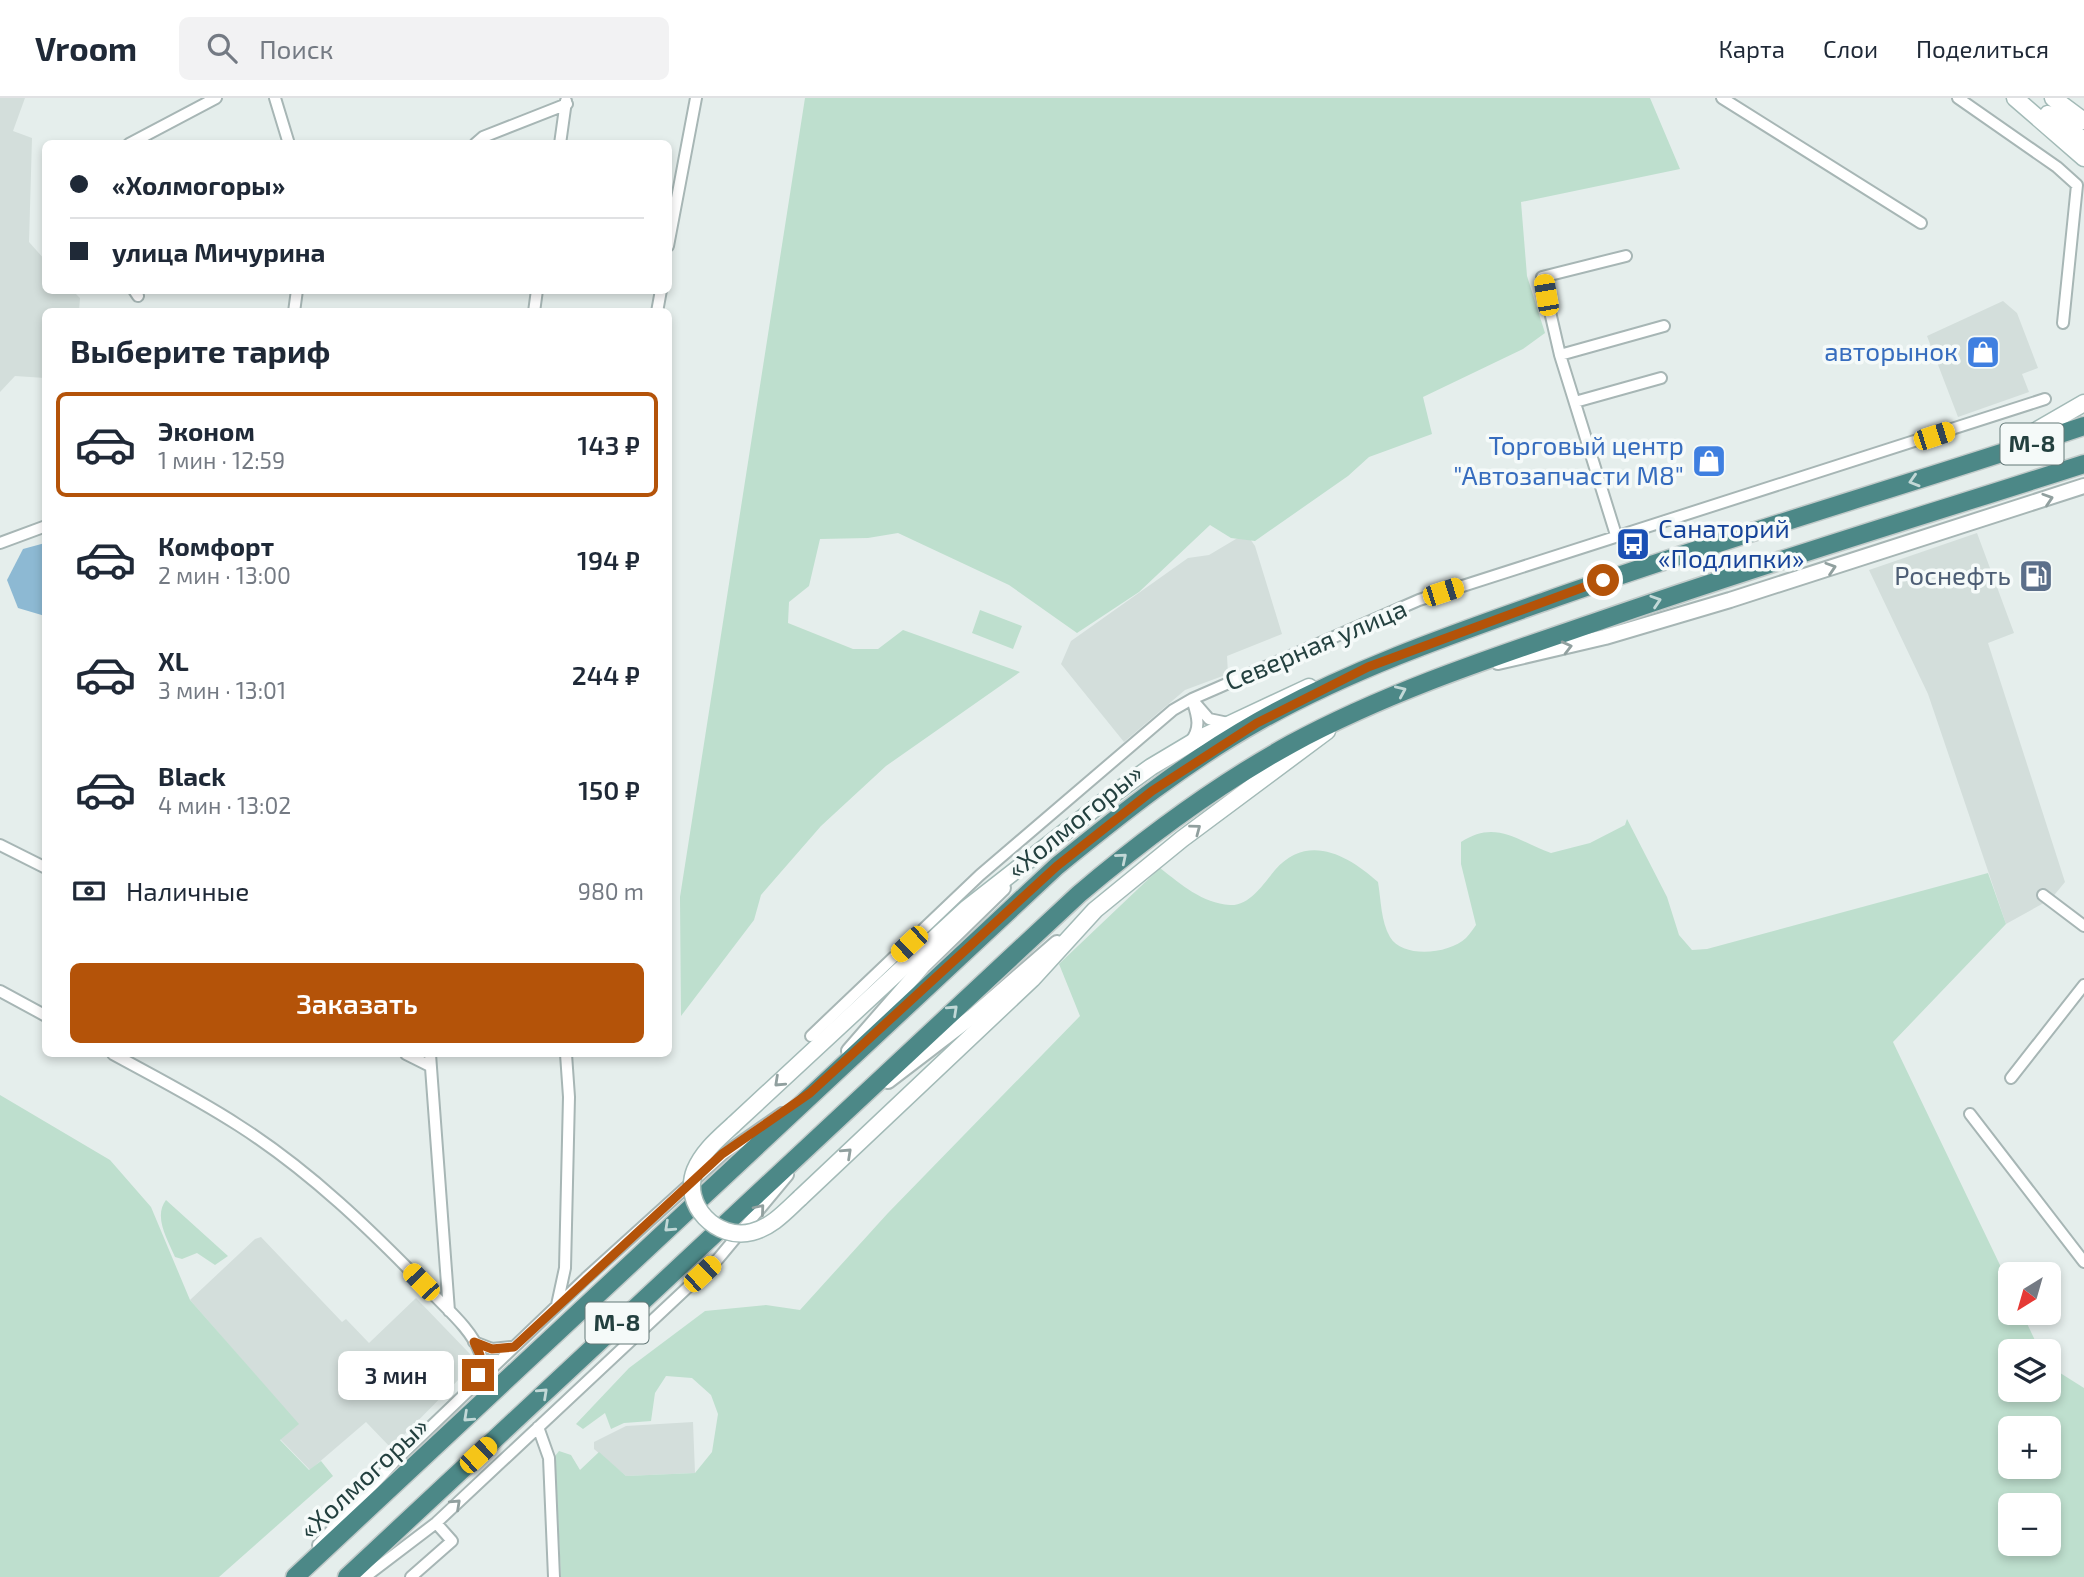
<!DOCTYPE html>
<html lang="ru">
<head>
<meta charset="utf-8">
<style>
	body { margin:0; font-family:"Exo 2",sans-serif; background:#f2f2f3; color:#1f2937; height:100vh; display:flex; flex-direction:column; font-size:26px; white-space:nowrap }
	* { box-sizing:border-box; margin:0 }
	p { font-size:23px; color:#747a83 }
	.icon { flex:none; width:38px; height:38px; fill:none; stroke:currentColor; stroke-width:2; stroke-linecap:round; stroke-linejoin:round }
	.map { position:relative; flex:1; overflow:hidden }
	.panel { position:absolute; left:42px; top:210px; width:630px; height:749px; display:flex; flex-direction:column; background:#fff; border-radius:10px; box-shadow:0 4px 10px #0003 }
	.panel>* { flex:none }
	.guide { position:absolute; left:42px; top:42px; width:630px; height:154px; border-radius:10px; box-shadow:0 4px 10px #0003; display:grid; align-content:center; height:154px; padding:0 28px; background:#fff }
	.needle { width:46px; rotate:217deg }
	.controls { position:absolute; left:1998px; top:1164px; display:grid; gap:14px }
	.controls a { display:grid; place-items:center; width:63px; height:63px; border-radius:10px; background:#fff; box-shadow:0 4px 10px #0003; font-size:35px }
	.end { position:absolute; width:32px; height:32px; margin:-16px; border:9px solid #b45309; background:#fff; box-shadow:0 0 0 4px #fff }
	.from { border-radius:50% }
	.bubble { position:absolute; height:49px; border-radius:10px; background:#fff; box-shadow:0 4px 10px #0003; font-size:23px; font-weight:600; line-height:49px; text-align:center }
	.car { position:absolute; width:21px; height:42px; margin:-21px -10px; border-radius:9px; box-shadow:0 0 5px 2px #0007; background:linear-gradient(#f5c518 24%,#345 0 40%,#f5c518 0 76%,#345 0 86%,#f5c518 0) }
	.guide b { display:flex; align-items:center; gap:24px; height:66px; font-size:26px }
	.guide b+b { border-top:2px solid #e0e1e3 }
	.guide i { width:18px; height:18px; background:#1f2937 }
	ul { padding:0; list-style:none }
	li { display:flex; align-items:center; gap:21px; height:105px; margin:0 14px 10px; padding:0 14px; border:4px solid transparent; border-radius:10px }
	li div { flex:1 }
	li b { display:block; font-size:26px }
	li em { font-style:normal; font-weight:600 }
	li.active { border-color:#b45309 }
	li>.icon { width:63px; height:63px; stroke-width:1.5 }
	h2 { padding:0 28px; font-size:32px; line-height:84px }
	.pay { display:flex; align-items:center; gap:18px; height:77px; padding:0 28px; font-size:26px }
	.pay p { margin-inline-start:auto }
	.button { display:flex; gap:14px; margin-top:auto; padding:14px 28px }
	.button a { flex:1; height:80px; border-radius:10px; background:#b45309; color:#fff; font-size:28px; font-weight:600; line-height:80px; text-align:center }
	header { display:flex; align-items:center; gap:42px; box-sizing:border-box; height:98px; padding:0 35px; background:#fff; border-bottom:2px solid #e0e1e3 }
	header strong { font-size:33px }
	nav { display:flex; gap:38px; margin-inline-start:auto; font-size:24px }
	.search { width:490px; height:63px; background:#f2f2f3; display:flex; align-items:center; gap:18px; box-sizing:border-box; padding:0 24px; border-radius:10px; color:#747a83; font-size:26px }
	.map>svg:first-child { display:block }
	.built { fill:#d3dedb }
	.green { fill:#bedfce; fill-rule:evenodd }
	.water { fill:#8db9d3 }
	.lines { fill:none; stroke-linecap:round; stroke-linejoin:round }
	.minor-casing { stroke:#a7b6b5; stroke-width:14 }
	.tertiary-casing { stroke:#a7b6b5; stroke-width:18 }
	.secondary-casing { stroke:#a3bab7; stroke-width:19 }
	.trunk-casing { stroke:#c1cac9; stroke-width:21 }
	.minor { stroke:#fff; stroke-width:10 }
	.tertiary { stroke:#fff; stroke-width:14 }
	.secondary { stroke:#fff; stroke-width:16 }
	.trunk { stroke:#4c8887; stroke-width:18 }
	.secondary-bridge-casing { stroke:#a3bab7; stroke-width:19; stroke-linecap:butt }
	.secondary-bridge { stroke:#fff; stroke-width:16 }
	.oneway { stroke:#c2d8d7 }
	.oneway2 { stroke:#91a09f }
	.route { stroke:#b45309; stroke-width:9 }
	.labels { text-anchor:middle; stroke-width:7; stroke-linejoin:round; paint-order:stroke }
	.shield { fill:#f5faf9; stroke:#627877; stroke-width:2 }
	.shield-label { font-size:24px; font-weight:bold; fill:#23403f }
	.shop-label { font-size:26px; fill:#366cbe; stroke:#f5faf9; text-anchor:end }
	.transit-label { font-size:26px; fill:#164399; stroke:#f5faf9; text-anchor:start }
	.service-label { font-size:26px; fill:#4e5e75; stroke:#f5faf9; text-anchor:end }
	.street-label { font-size:26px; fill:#23403f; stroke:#f5faf9 }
</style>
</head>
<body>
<header>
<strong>Vroom</strong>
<div class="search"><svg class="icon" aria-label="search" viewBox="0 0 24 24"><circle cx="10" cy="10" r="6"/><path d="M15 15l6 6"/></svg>Поиск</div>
<nav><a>Карта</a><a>Слои</a><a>Поделиться</a></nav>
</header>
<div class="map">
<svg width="2084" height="1479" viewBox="0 0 2084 1479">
	<rect width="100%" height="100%" fill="#e5eeec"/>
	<path class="built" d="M0,0H25L13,33L32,40L29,144L45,162L46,192L73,193L80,200L79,213L46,214L45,280L15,278L0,294Z
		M2003,203L2017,215L2038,270L2022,276L2029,294L1958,319L1927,238Z
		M1246,435L1255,448L1282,536L1227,558L1228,576L1185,592L1124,644L1061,566L1071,543L1188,460L1209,457Z
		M1977,435L2014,535L1988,545L2065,784L2051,801L2006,826L1928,596L1869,472Z
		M261,1139L342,1224L346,1221L369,1245L416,1200L470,1256L471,1269L391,1350L366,1324L310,1372L280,1341L298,1326L190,1202L255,1141Z
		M693,1324L695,1375L626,1378L594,1351V1344L626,1328Z"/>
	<path class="green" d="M805,0H1650L1680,71L1521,104L1527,178L1545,235L1523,251L1423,299L1432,336L1369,359L1348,378L1255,443L1231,440L1210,427L1139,494L1077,535L1009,487L898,435L868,440L820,441L809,488L789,504L788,525L853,551H878L903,532L1020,574L886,668L821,728L761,797L754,822L681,918L680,799Z
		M980,512L1022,528L1013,551L972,535Z
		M1627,721L1667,799L1679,837L1692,852L1707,851L1988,775L2006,826L1893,944L2011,1190V1214L2022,1215L2040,1253H2011V1292H2049V1268L2084,1290V1479H561L555,1358L559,1353L571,1357L580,1372L599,1354L626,1378L695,1375L712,1354L718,1316L711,1297L692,1280L666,1278L655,1295L651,1323L624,1325L611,1331L605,1315L583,1331L576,1326L629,1270L705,1213L766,1207L800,1212L888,1115L1080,918L1059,866L1160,770C1182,787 1202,805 1230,807C1250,808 1264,785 1275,772C1308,734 1349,758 1378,784C1381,802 1381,824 1390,839C1403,861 1449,856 1466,840C1470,836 1473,831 1476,827L1461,766V744C1496,721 1517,743 1551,755L1590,745L1625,727ZM2011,1330H2049V1368H2011ZM2011,1407H2049V1446H2011Z
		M0,997L110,1062L151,1109L190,1202L299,1326L280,1342L309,1372L321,1363L333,1378L219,1479H0Z
		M166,1102L228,1158L215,1167L197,1155L182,1161L175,1159C168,1142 153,1119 166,1102Z"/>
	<path class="water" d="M45,445H46L45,518L18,510L7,482L23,451Z"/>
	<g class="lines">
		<g class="minor-casing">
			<path id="minor" d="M275,0L289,46
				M1722,0L1921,125
				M1958,0L2057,69L2077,87L2063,225
				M129,46L216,0
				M475,46L483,39L567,6
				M560,46L566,3
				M668,148L696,0
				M134,192L138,198
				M294,214L297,192
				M534,214L537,192
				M657,214L661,192
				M1560,257L1664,228
				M1575,304L1661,280
				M1616,437L1560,257L1542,179L1626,158
				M0,445L46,428
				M1196,606L1209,621L1228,625
				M1190,644C1202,630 1197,617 1192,601
				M0,747L46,770
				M2043,797L2084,828
				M0,893L46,918
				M811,938L980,777L1173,612L1192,601L1419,502L2045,301
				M113,956C155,979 198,1001 238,1027C310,1073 371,1132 430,1193C447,1211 472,1232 480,1255C483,1264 480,1273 476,1280
				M406,956L430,968
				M430,956L449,1213
				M2011,980L2084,887
				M1970,1016L2084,1164
				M557,1207L565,1170L569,999L566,956
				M474,1244L492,1251L511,1249
				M538,1329L549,1360L554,1479
				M318,1447L394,1364L586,1180L722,1057L782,1015
				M365,1479L436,1425L718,1161L788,1077
				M411,1479L452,1443L436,1425"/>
		</g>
		<g class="tertiary-casing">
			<path id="tertiary" d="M1498,564L1605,539L1730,502L2084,388
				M849,953L924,867L1003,790
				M888,983L973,918L1057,845"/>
		</g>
		<g class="secondary-casing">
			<path id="secondary" d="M2015,0L2084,60
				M2053,0L2084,23
				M2048,16L2084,42
				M2013,346L2084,305
				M733,1027L966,811L1112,697L1151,669L1198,641L1309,589
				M800,1100L1032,881L1095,812L1182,741L1327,633"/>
		</g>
		<g class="trunk-casing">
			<path id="trunk" d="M295,1479L1057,768C1121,716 1186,664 1259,623C1350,572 1447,538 1546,503C1723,440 1905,388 2084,328
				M347,1479L1079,796C1145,740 1215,688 1291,646C1389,593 1494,559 1599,523C1759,467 1922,418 2084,366"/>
		</g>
		<use href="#minor" class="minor"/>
		<use href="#tertiary" class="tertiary"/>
		<use href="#secondary" class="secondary"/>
		<use href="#trunk" class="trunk"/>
		<g class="secondary-bridge-casing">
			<path id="secondary-bridge" d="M733,1027C718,1041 703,1053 695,1072C681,1107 717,1143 752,1134C772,1129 786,1113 800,1100"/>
		</g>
		<use href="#secondary-bridge" class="secondary-bridge"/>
	</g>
	<defs><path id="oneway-chevron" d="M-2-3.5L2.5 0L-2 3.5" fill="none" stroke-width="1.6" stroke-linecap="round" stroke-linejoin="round" transform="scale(1.75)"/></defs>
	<g class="oneway">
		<use href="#oneway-chevron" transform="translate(1914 383) rotate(163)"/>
		<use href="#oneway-chevron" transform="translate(1656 503) rotate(-18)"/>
		<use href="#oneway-chevron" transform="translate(1401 593) rotate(-24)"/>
		<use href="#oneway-chevron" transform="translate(1122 760) rotate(-40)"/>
		<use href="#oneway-chevron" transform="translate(953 912) rotate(-43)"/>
		<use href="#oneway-chevron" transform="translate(669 1129) rotate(137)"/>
		<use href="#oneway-chevron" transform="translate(543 1295) rotate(-43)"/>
		<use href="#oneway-chevron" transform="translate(468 1319) rotate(137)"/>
	</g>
	<g class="oneway2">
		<use href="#oneway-chevron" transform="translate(2048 401) rotate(-18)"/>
		<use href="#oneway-chevron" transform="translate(1831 470) rotate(-18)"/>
		<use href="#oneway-chevron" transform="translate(1567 549) rotate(-14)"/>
		<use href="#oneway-chevron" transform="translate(1196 731) rotate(-37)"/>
		<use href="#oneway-chevron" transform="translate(779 984) rotate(137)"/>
		<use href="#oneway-chevron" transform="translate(847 1055) rotate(-43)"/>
		<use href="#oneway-chevron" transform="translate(760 1111) rotate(-50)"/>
		<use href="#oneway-chevron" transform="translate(456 1406) rotate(-43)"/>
	</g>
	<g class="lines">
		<path class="route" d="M478,1277L480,1257L474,1244L492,1251L514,1249L722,1056L810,995L1057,768L1152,693L1257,625L1368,569L1603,482"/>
	</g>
	<defs>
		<g id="shop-square" transform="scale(1.75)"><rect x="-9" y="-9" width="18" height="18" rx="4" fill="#3f7fe0" stroke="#f5faf9"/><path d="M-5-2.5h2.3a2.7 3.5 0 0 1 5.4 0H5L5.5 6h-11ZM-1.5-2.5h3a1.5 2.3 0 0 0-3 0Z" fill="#fff"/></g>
		<g id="bus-square" transform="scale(1.75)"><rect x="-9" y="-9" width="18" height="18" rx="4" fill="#1a4fb4" stroke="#f5faf9"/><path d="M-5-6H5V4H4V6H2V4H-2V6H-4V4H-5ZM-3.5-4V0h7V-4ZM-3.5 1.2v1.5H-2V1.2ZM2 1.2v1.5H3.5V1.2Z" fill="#fff"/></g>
		<g id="fuel-square" transform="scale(1.75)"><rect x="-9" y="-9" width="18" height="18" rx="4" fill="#5c6f8a" stroke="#f5faf9"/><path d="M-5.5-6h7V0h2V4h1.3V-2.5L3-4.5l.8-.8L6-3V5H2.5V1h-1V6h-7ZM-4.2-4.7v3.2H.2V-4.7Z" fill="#fff"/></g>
	</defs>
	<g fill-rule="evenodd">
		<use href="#shop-square" x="1983" y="254"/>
		<use href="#shop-square" x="1709" y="363"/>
		<use href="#bus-square" x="1633" y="446"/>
		<use href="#fuel-square" x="2036" y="478"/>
	</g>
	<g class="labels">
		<g class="shield">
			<rect x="2000.5" y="325.5" width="63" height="41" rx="5"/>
			<rect x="585.5" y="1204.5" width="63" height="41" rx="5"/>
		</g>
		<g class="shield-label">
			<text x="2032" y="354">М-8</text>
			<text x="617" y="1233">М-8</text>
		</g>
		<g class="shop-label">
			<text x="1958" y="263">авторынок</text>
			<text x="1684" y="357">Торговый центр<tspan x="1684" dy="30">"Автозапчасти М8"</tspan></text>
		</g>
		<g class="transit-label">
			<text x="1658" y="440">Санаторий<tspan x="1658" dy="30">«Подлипки»</tspan></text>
		</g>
		<g class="service-label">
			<text x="2011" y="487">Роснефть</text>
		</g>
		<g class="street-label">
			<text transform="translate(1316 547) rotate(-23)" y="9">Северная улица</text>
			<text transform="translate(1075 723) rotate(-39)" y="9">«Холмогоры»</text>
			<text transform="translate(364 1380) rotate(-43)" y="9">«Холмогоры»</text>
		</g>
	</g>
</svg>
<div class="controls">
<a><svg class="needle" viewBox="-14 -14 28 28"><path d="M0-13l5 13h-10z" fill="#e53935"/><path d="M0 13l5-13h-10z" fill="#747a83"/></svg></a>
<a><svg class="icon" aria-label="layers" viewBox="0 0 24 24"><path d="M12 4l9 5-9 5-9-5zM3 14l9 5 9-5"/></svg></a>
<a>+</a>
<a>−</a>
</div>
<i class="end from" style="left:1603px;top:482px"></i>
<i class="end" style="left:478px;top:1277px"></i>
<div class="bubble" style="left:338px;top:1253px;width:116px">3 мин</div>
<i class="car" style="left:1546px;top:197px;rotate:350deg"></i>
<i class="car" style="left:1934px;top:338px;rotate:72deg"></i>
<i class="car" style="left:1443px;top:494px;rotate:72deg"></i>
<i class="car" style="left:909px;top:846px;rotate:227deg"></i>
<i class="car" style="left:702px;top:1176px;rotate:47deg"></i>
<i class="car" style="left:421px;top:1184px;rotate:316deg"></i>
<i class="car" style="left:478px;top:1357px;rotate:47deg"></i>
<div class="guide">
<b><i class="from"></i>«Холмогоры»</b>
<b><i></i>улица Мичурина</b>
</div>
<section class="panel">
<h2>Выберите тариф</h2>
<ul>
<li class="active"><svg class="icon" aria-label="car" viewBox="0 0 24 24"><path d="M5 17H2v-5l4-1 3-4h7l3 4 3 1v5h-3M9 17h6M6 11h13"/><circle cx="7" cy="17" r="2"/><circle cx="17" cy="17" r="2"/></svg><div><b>Эконом</b><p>1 мин · 12:59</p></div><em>143 ₽</em></li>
<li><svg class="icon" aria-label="car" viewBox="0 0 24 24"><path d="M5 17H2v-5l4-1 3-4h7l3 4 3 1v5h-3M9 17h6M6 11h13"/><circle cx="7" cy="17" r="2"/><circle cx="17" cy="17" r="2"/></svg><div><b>Комфорт</b><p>2 мин · 13:00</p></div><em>194 ₽</em></li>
<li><svg class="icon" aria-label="car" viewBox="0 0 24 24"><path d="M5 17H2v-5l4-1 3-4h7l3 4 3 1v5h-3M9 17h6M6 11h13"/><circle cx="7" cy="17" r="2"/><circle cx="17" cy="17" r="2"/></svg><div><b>XL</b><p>3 мин · 13:01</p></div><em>244 ₽</em></li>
<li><svg class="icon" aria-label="car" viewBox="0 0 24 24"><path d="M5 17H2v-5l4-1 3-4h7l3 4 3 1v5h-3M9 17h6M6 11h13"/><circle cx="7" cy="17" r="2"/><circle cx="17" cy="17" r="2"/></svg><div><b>Black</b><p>4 мин · 13:02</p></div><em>150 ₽</em></li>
</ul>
<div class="pay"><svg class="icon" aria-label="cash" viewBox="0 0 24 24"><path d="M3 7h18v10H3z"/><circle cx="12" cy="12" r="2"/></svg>Наличные<p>980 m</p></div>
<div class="button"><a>Заказать</a></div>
</section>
</div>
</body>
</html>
